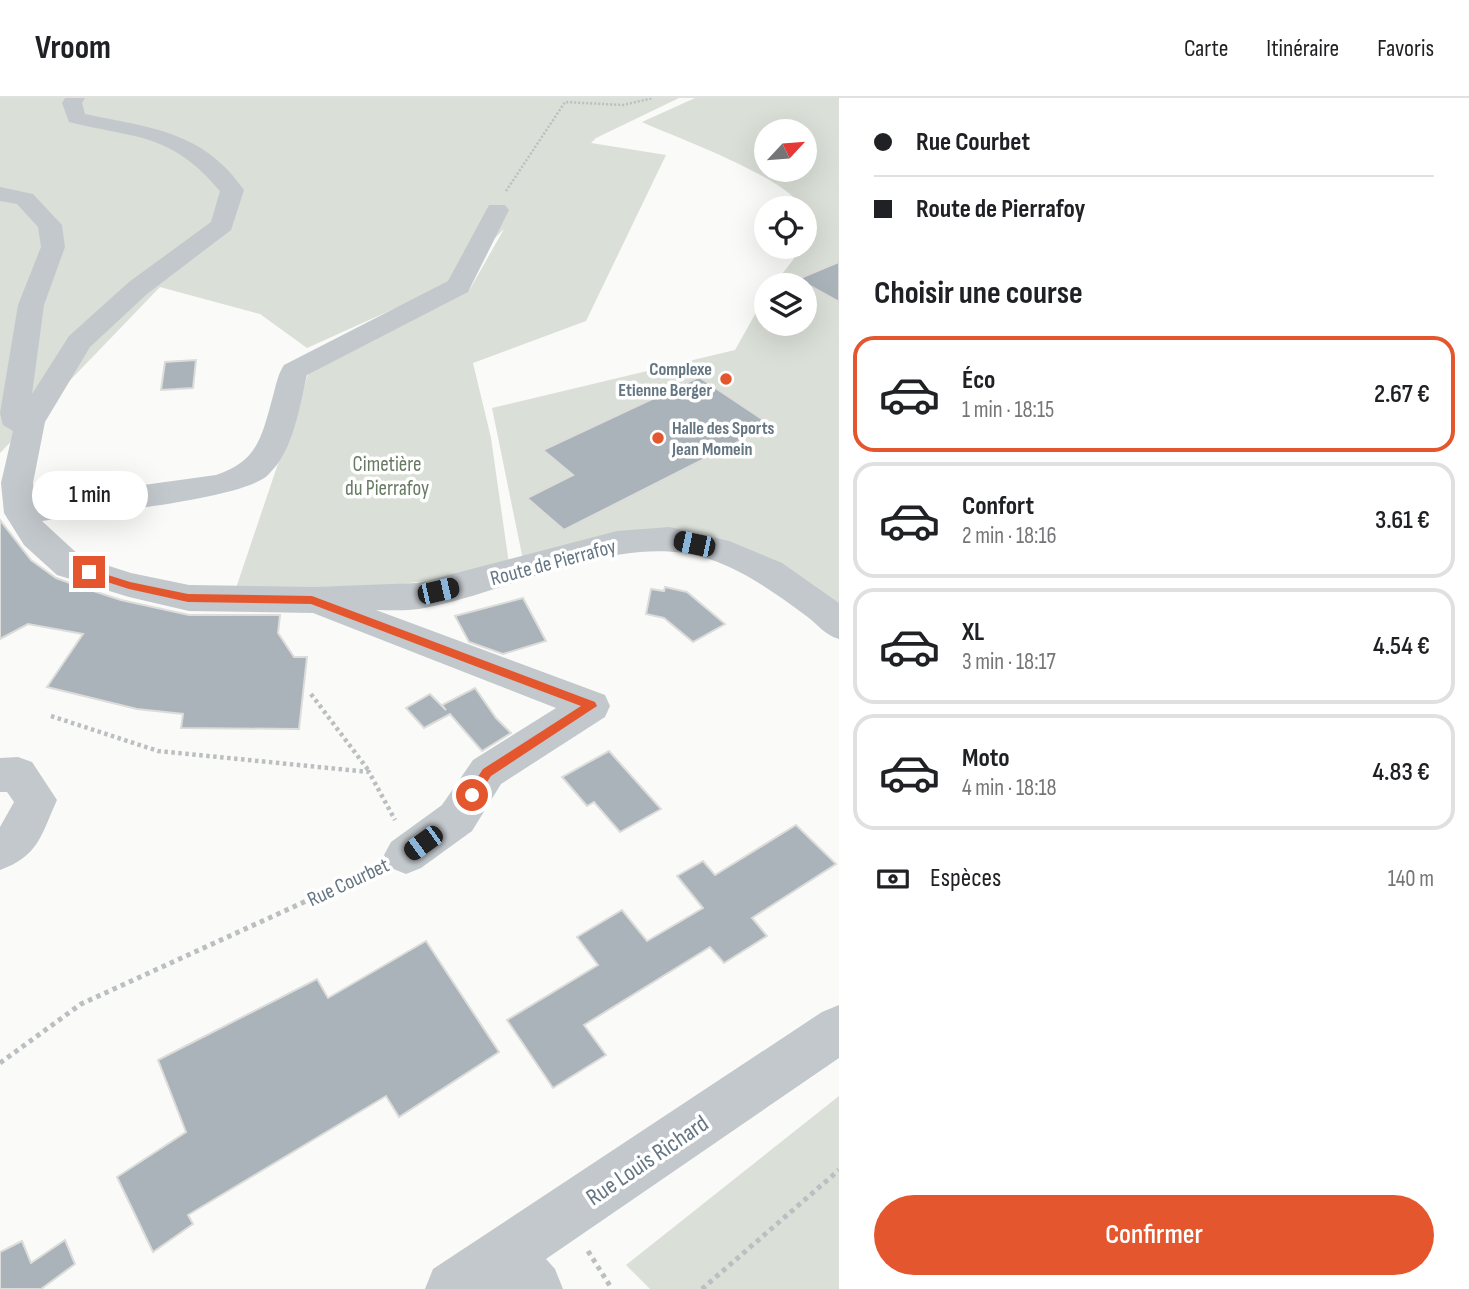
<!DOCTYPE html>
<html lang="fr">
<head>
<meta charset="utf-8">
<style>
	body { margin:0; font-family:"Sofia Sans Condensed",sans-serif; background:#f2f2f2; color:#202124; height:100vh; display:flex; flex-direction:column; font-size:26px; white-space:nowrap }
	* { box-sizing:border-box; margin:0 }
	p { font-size:23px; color:#757577 }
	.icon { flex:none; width:38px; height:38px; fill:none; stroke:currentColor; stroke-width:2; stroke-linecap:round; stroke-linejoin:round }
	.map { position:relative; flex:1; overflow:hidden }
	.sheet { display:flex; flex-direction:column; background:#fff; width:630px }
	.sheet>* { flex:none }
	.guide { display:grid; align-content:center; height:154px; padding:0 35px; background:#fff }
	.needle { width:46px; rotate:64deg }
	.buttons { position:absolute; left:754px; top:21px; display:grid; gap:14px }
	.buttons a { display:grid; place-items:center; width:63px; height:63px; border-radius:50%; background:#fff; box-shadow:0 7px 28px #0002; font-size:35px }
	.end { position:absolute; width:32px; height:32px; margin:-16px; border:9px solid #e4572e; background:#fff; box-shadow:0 0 0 4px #fff }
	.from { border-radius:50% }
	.bubble { position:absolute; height:49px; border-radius:24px; background:#fff; box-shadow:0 7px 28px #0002; font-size:23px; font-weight:600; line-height:49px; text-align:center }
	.car { position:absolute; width:21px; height:42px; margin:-21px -10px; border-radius:9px; box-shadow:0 0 5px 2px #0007; background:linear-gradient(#222 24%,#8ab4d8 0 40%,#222 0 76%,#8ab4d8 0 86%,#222 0) }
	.guide b { display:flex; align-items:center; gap:24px; height:66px; font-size:26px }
	.guide b+b { border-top:2px solid #e0e0e0 }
	.guide i { width:18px; height:18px; background:#202124 }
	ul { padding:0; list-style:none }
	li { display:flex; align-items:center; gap:21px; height:116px; margin:0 14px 10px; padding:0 21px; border:4px solid #e0e0e0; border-radius:21px }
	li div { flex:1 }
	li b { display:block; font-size:26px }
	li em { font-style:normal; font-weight:600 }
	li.selected { border-color:#e4572e }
	li>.icon { width:63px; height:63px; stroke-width:1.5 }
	h2 { padding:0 35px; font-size:32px; line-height:84px }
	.pay { display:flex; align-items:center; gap:18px; height:77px; padding:0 35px; font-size:26px }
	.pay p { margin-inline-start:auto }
	.action { display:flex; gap:14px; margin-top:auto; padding:14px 35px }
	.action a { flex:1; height:80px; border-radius:42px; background:#e4572e; color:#fff; font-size:28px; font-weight:600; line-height:80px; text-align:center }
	header { display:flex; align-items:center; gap:42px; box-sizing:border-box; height:98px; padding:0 35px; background:#fff; border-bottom:2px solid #e0e0e0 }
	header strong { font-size:33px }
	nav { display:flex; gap:38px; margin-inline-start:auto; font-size:24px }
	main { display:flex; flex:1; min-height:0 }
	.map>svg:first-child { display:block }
	.green { fill:#dadfd7; fill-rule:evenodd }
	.building { fill:#aab3b9; stroke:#dcdcda; stroke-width:2 }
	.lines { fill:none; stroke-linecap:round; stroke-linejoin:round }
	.path-far2 { stroke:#bbbfc2; stroke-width:2.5; stroke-dasharray:2 2; stroke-linecap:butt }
	.path-far1 { stroke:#bbbfc2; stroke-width:4.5; stroke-dasharray:3.5 3.5; stroke-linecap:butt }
	.path { stroke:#bbbfc2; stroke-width:5; stroke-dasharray:4.5 4.5; stroke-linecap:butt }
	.minor { fill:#c3c8cc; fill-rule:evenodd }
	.route { fill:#e4572e }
	.poi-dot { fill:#e4572e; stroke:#fff; stroke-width:2.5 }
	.labels { text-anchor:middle; stroke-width:7; stroke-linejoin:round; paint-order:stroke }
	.far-poi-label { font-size:18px; font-weight:bold; fill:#657683; stroke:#fff; text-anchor:end }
	.park-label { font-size:21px; fill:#687a64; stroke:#fff }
	.street-label { font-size:21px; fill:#657683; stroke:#fff }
	.near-street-label { font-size:24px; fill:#657683; stroke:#fff }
</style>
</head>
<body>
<header>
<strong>Vroom</strong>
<nav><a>Carte</a><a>Itinéraire</a><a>Favoris</a></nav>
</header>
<main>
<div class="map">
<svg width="839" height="1191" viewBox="0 0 839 1191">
	<rect width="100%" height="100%" fill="#fafaf8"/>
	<path class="green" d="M0,0H679L596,40L591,45L666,57L586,223L473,265L491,340L509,466L440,481L387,488L236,490L310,271L470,191L504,131L449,186L307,250L260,216L160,189L0,355Z
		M695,0H839V511L720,443L523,462L492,310L735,252L766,197V226H805V187H774L807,143L805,110H800C794,82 672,38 642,24ZM766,33H805V72H766Z
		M839,998V1191H650L626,1167Z"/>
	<path class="building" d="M839,164V204L798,181Z
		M196,262L193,290L161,292L165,264Z
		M699,279L771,327L564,432L527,400L573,377L543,352Z
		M0,422L31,462L56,480L81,489L121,502L189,517H280L278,535L294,559H307L299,631L181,630L183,616L137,611L47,589L83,536L28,526L0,541Z
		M665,489L687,494L725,526L693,544L664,520L646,516L651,491L664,493Z
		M523,500L546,543L503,556L469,544L455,518Z
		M475,590L496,620L511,635L482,653L450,616L424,630L406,610L430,596L446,612L442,607Z
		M609,653L661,711L620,734L594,704L587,708L562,679Z
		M796,727L836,766L752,820L767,838L724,865L710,849L584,927L606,957L553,990L507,922L598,867L577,839L622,812L647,843L703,810L677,778L703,763L715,777Z
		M426,843L499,954L399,1019L386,998L188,1117L193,1126L153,1154L117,1079L186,1034L158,962L317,881L328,900Z
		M65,1142L75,1166L41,1191H0V1154L22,1143L31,1165Z"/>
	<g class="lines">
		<path class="path-far2" d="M506,93L565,4L623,7L653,0"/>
		<path class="path-far1" d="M311,596L369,673
			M51,618L158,653L369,674L395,722"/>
		<path class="path" d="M0,965L81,906L374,772
			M588,1153L612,1191
			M702,1191L839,1072"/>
		<path class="minor" d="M65,0H85L82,5L85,16C150,30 202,32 244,92L231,132L147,196L90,249L45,324L33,385L35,402L216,377C259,363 262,337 273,298C276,287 278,276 284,267L448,183L489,107H505L509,112L468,194L307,277C299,310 294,352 268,377C242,402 85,416 42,423L81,459L131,475L189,487L312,489L418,485L617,433L670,429L729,443L782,465L839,505V541C824,537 818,526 805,517C775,495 745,473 709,461C621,431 507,496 419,511C405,513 390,512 376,512L605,597L610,608L605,619L501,686L472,733L421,770L406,776L391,770L384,757L391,744L442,707L473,662L556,610L313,515L189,513L129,499L57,477L24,447L4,415L1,385L13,333L3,327L0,315L18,207L41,149L38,129L17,106L0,103V89L33,96L62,127L65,149L44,207L32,296L69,238L129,184L211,124L220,93C170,34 137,41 69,24L62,5Z
			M18,659L32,664L57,702C41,737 39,758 0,772V729L14,704L7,694H0V660Z
			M839,907V960L546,1161L555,1171L563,1191H425L433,1171L822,914Z"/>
	</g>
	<path class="route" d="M89,471L130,484L188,496L312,498L595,604L597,608L491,678L476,701L472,702L466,697L483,671L581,608L311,506L188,504L129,491L85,477V472Z"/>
	<g class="poi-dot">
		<circle cx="726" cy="281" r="7"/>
		<circle cx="658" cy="340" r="7"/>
	</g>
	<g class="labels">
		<g class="far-poi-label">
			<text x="712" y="277">Complexe<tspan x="712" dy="21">Etienne Berger</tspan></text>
			<text x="672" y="336" text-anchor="start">Halle des Sports<tspan x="672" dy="21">Jean Momein</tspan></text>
		</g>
		<g class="park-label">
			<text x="387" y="373">Cimetière<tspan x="387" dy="24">du Pierrafoy</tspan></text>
		</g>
		<g class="street-label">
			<text transform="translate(553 464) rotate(-15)" y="7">Route de Pierrafoy</text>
			<text transform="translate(348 784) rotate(-25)" y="7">Rue Courbet</text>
		</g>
		<g class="near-street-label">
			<text transform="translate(647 1062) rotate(-34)" y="8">Rue Louis Richard</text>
		</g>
	</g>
</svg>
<div class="buttons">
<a><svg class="needle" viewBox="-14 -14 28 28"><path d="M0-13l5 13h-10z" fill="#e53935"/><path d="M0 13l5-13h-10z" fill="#757577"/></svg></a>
<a><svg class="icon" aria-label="locate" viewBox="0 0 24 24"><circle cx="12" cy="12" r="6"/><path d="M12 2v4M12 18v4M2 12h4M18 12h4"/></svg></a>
<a><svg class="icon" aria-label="layers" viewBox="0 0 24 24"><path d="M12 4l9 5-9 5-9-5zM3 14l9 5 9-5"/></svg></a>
</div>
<i class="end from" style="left:472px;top:697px"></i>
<i class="end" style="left:89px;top:474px"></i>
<div class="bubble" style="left:32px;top:373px;width:116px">1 min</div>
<i class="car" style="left:694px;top:446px;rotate:282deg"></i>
<i class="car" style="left:438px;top:493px;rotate:77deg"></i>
<i class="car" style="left:423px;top:745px;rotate:234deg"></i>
</div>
<section class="sheet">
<div class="guide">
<b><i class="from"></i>Rue Courbet</b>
<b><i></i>Route de Pierrafoy</b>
</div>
<h2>Choisir une course</h2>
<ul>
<li class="selected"><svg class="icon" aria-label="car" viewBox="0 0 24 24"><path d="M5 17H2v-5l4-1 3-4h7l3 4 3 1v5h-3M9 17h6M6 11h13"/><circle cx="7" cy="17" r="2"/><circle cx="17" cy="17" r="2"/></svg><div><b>Éco</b><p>1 min · 18:15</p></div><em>2.67 €</em></li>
<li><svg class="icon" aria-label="car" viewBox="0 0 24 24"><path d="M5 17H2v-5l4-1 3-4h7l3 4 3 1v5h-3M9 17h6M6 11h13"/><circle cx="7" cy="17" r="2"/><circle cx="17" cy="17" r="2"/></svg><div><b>Confort</b><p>2 min · 18:16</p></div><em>3.61 €</em></li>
<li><svg class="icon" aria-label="car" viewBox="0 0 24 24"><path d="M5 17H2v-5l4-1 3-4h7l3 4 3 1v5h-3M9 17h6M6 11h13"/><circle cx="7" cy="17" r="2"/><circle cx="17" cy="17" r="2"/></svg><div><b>XL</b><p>3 min · 18:17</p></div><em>4.54 €</em></li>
<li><svg class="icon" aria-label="car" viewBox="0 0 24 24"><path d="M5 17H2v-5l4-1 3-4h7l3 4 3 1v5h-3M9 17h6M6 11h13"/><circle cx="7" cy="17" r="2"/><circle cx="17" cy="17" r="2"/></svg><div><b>Moto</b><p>4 min · 18:18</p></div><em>4.83 €</em></li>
</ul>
<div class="pay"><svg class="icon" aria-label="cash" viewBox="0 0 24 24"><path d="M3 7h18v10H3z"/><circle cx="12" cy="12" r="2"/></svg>Espèces<p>140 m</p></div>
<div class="action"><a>Confirmer</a></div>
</section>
</main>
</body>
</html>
